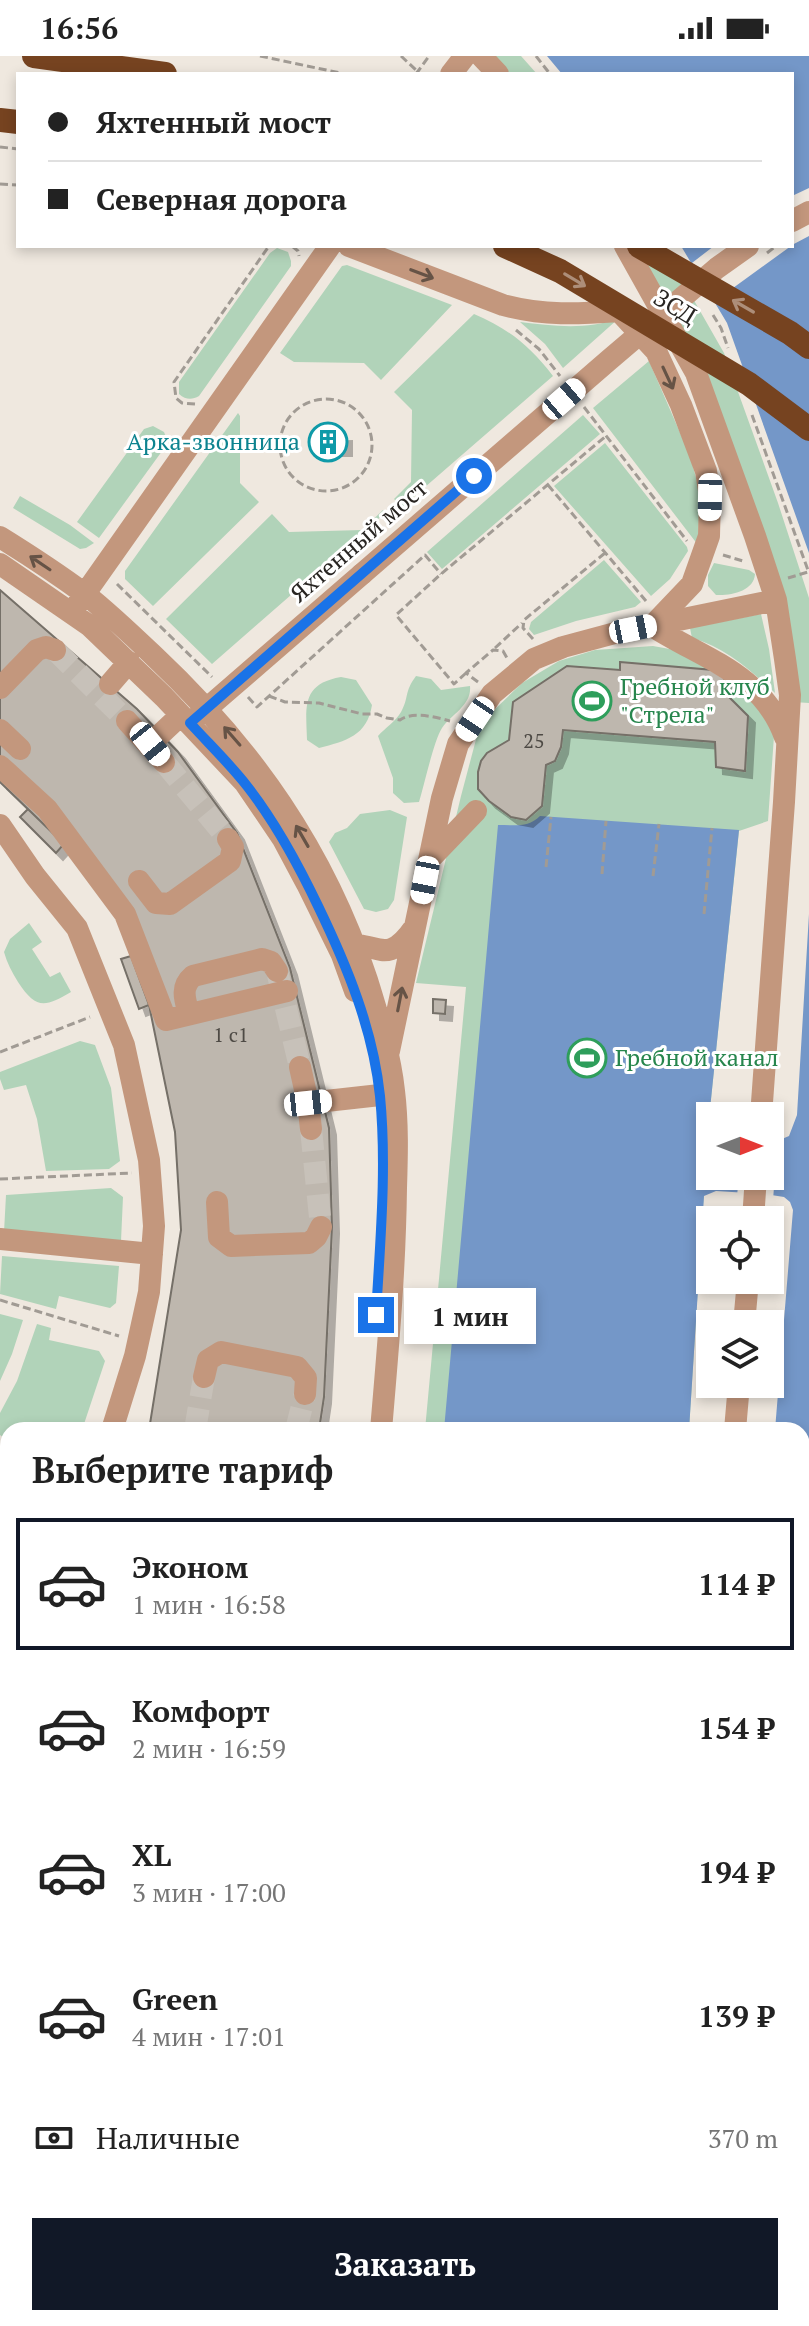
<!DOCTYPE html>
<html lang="ru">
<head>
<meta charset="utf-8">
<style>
	body { margin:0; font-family:"PT Serif",serif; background:#f6f6f6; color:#222; height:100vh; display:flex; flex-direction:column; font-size:30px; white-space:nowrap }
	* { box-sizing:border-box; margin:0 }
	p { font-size:26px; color:#767676 }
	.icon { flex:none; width:44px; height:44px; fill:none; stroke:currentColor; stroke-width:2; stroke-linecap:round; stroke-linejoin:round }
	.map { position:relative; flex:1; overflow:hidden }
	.panel { position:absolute; left:0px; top:1366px; width:810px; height:904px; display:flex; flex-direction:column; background:#fff; border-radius:24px 24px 0 0; box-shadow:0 4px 12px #0003 }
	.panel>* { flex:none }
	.guide { position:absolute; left:16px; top:16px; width:778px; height:176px; border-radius:0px; box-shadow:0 4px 12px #0003; display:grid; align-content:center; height:176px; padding:0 32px; background:#fff }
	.needle { width:52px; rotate:90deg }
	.controls { position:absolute; left:696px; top:1046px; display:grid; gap:16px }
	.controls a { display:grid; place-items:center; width:88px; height:88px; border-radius:0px; background:#fff; box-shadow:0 4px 12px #0003; font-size:40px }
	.end { position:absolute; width:36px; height:36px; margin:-18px; border:10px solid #1a73e8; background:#fff; box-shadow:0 0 0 4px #fff }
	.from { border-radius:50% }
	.bubble { position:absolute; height:56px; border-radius:0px; background:#fff; box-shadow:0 4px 12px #0003; font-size:26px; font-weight:700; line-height:56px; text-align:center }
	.car { position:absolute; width:24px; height:48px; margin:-24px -12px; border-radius:10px; box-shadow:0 0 6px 2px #0007; background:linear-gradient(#fff 24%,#345 0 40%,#fff 0 76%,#345 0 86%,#fff 0) }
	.guide b { display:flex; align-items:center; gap:28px; height:76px; font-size:30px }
	.guide b+b { border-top:2px solid #e0e0e0 }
	.guide i { width:20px; height:20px; background:#222 }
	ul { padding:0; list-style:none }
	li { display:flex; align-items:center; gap:24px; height:132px; margin:0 16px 12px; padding:0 16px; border:4px solid transparent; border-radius:0px }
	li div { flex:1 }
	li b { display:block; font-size:30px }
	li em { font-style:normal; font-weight:700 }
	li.current { border-color:#111827 }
	li>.icon { width:72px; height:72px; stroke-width:1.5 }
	h2 { padding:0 32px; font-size:36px; line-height:96px }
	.pay { display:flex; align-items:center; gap:20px; height:88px; padding:0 32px; font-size:30px }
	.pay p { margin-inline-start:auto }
	.action { display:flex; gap:16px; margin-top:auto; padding:16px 32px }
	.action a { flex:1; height:92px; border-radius:0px; background:#111827; color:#fff; font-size:32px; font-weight:700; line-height:92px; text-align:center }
	.status { display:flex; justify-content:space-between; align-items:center; height:56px; padding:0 40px; background:#fff; direction:ltr }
	.status svg { height:22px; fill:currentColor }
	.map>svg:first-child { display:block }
	.green { fill:#b1d3b9 }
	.water { fill:#7497c8 }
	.pier { fill:#efe8df }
	.building { fill:#beb7ae; stroke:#756f67; stroke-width:2; filter:url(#shadow) }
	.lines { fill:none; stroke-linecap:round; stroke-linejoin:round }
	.minor-tunnel { stroke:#c7c1b9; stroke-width:22; stroke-dasharray:22 11; stroke-linecap:butt }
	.path { stroke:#a19b94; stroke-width:3; stroke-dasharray:8 4; stroke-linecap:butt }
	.minor { stroke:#c3977d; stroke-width:22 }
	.highway { stroke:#764320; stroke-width:24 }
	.path-bridge { stroke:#a19b94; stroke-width:3; stroke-dasharray:8 4; stroke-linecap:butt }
	.minor-bridge { stroke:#c3977d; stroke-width:22 }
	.highway-bridge { stroke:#764320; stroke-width:24 }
	.oneway { stroke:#665346 }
	.oneway2 { stroke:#ad8e79 }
	.route { stroke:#1a73e8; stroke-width:10 }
	.labels { text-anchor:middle; stroke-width:6; stroke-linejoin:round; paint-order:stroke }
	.number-label { font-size:20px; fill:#4e4a45 }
	.street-label { font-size:24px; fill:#282522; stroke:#fff }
	.culture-label { font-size:24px; fill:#0d838f; stroke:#fff; text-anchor:end }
	.leisure-label { font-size:24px; fill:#27864d; stroke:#fff; text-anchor:start }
</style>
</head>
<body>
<div class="status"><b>16:56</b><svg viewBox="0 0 49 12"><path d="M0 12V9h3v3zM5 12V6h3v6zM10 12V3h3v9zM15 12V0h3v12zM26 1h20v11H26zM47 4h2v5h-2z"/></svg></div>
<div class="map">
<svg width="809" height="2270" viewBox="0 0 809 2270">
	<defs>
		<filter id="shadow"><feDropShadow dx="7" dy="7" stdDeviation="0" flood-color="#0004"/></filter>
	</defs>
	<rect width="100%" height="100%" fill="#efe8df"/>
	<path class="green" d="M487,0H521L537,18H504Z
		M632,190H663L724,297L778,447L809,542V647L793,646L776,531Z
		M277,192L288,196L291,205V210L199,340C192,344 186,344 179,338V326L270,197Z
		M347,209L452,249L381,324L364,307L294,306L280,297L342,210Z
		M474,258C509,273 530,290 553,320L402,451L394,443L411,426L412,354L394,336Z
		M618,263L563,312L545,288L520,266C552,270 586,274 618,263Z
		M649,305L691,402L700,438L698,489L593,352Z
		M238,357L240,360V427L259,446L153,550L125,523V515Z
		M583,359L600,378L442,513L427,496Z
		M153,370L164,376L166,381L165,391L99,482L77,466L144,373Z
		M605,387L687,491L688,495L670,523L651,540L554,430Z
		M20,440L70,469L94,487L86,492L80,493L13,452Z
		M383,454L385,457L212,608L166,563L272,458L289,476L362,474Z
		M604,504L641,546L635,551L576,565L534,579L529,573L531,566Z
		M714,507L749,514L755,518C754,535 731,540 716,539L708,530V519Z
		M761,558L769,593L775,637C749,613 726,592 692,582L690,572Z
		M653,590L692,597L721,610L764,660L774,680L768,765L739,775L708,1072L689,1374H425L466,931L416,927L461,740L478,676L490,658L522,627L559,605L595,594Z
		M416,620L431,623L441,634L470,630C472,649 452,658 442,672C434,684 424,730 419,746L404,747L393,737V722L378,680C385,672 396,665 401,656C409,642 404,636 416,620Z
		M341,621L356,624L372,649C367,680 346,685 319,692L307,684C306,651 301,628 341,621Z
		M390,754L407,761L394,844L388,853L376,856L364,853L329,786L335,777L347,772L360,758Z
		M29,867L42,886L32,893L50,921L60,916L71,936C44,952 36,953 18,926C12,916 7,907 4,896L10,883Z
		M80,985L95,989L111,1032L120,1105L109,1113L46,1115L37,1063L26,1029L4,1034L0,1023V1016Z
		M111,1132L123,1141L121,1185L4,1176L6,1139Z
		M2,1200L119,1210L116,1247L110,1252L59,1240L56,1253L0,1238Z
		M0,1258L23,1264L12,1298L0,1325Z
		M37,1268L51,1272L49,1284L99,1295L105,1305L82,1374H20L12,1370L4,1382L0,1379V1357L17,1325Z
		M0,1414L8,1419V1505L0,1516Z
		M8,1797V1877L0,1865V1802Z
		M0,1899L8,1910V1990H0Z"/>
	<path class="water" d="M547,0H809V497L727,267L681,190H792V18H562Z
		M540,760L739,774L708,1072L710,1074V1120H770V1088L789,1080L797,1059L809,858V1759L802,1752V1374H775L793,1154L790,1146L784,1141L765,1138L716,1135L704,1140L689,1374H444L498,769C515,769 528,772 540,760Z
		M364,2262H612L611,2270H364Z"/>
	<path class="pier" d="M809,132V180L792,189V140Z
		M714,190H791L711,248L688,210Z
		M778,1080L773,1144L737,1140L739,1120H770V1083Z"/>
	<path class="building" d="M345,378V393H311V379Z
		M0,534L137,653L178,696L237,777L290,912L329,1072L332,1171L324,1341L319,1374H149L181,1174L175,1076L149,949L119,865L64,788L0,726Z
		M620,606L725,615L724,636L748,660L745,715L716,711L715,686L563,674L561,691L555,705L546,709L542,750L526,764L511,761L489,745L478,733V716L481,705L487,697L509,684L513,646L567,610L620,614Z
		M28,753L64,788L56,797L20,761Z
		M131,900L149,949L139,953L121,903Z
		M433,943L446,944L445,958L433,957Z
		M0,1651L8,1661V1671L0,1678Z
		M8,1671V1694L4,1689L0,1693V1678Z
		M802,1898L809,1904V1983L802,1975Z
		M8,2092V2262H208L199,2270H0V2098Z
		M802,2239L809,2253V2270H761L757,2262H802Z"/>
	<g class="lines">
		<path class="minor-tunnel" d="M55,594L127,665
			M164,706L228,783
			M278,919L300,1011
			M311,1073L321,1171
			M195,1374L204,1321
			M296,1374L305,1338"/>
		<path class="path" d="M260,0L345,18
			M401,0L417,15
			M536,0L550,18
			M416,18L429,0
			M0,91L18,93
			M0,128L18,129
			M292,190L298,195L299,200
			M713,259L721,272L728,292
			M516,274L539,293L560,320
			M280 389a46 46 0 1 1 92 0a46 46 0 1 1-92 0Z
			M195,348L182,347L176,342L174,326L269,190
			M584,351L687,485
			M752,359L809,517
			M548,429L646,545
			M723,499L743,505
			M788,522L808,516
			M117,528L212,621
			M533,583L523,572L524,564L605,497
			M495,592L522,567
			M466,617L454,628L396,559L441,518L606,380
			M478,626L466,617L493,594L503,595L507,602
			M269,640L285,646L319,647L362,658H377L387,662L400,664C413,655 435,661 450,665
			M248,641L257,651L425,499L441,518
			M546,811L551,761
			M602,818L606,765
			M653,820L659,768
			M704,858L712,772
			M0,996L90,961
			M771,1107L774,1075
			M0,1123L132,1117
			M0,1244L119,1280
			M0,1394L8,1400
			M0,1748L8,1740
			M0,1886L8,1898"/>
		<path class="minor" d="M481,0L498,18
			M451,18L465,0
			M792,165L809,156
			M349,190L503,249C544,260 578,258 619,255L656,295L681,349L706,415L710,441L709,480L692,528L652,570
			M625,190L696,317L755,480L776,544L785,603L790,639L784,746L761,1060
			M0,481C29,499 58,518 85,538C109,557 131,578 153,599C252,692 324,794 367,924C378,960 390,997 394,1035C398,1068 397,1100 396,1132C395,1213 388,1293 381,1374
			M0,508L90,570L164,641L245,727L283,783L307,828L342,899L355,935
			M77,549L330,190
			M652,570C703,603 762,617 785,681
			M110,628L129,606
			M0,632L37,594L46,591L55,594
			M197,661L362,518
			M127,665L164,706
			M0,674L20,693
			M150,688L181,659
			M0,710L47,753L125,858L166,964L287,935
			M0,769L35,820L77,872L124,989L149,1104L154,1170L149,1236L135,1300L112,1374
			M430,803L476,755
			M139,825L156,847L170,848L230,805L233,791L228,783
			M344,892C374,880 384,915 414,872
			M189,958C185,944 180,931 193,920L262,903L271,906L277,915
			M389,995L442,742L458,688L492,638L534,603L563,591L615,577L776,544
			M300,1011L308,1047L311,1073
			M308,1047L380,1039
			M217,1146L219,1181L231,1190L309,1187L316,1181L321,1171
			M753,1164L756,1120
			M0,1183L152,1198
			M744,1268L748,1224
			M204,1321L208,1304L221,1296L297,1311L306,1322L305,1338
			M735,1374L739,1328
			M0,1552L8,1542
			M802,1854L809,1859
			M0,2014H8
			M738,2262L742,2270
			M282,2270L283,2262
			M300,2270V2262
			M646,2270L647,2262"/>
		<path class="highway" d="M34,0L165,18
			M0,64L18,66"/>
		<path class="path-bridge" d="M767,197L776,190"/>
		<path class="minor-bridge" d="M362,518L609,304L717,212L748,190"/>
		<path class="highway-bridge" d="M505,190L560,215L749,328L809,373
			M639,190L790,277L809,291"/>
	</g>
	<defs><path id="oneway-shaft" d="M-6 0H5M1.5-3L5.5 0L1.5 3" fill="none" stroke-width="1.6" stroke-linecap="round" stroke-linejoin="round" transform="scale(2)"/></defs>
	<g class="oneway">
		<use href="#oneway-shaft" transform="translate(422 218) rotate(21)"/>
		<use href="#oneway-shaft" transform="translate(668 322) rotate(65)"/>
		<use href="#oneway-shaft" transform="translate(40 507) rotate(-146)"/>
		<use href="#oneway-shaft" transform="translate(232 680) rotate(-131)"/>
		<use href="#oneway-shaft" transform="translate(302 780) rotate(-120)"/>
		<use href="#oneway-shaft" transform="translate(400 943) rotate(-79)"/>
	</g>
	<g class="oneway2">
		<use href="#oneway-shaft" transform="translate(575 224) rotate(31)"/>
		<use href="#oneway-shaft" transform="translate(743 250) rotate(-150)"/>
	</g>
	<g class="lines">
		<path class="route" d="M376,1259C380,1187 387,1112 380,1040C373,973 347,910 318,850C298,808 276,767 247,730C230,708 209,688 190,667L474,420"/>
	</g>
	<defs>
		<g id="building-ring" transform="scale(2)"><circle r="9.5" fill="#fff" stroke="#0f9aa8" stroke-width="1.5"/><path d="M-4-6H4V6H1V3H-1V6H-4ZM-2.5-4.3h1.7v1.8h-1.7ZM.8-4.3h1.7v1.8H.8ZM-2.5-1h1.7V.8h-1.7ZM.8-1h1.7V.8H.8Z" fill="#0f9aa8"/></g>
		<g id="stadium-ring" transform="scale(2)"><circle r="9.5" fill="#fff" stroke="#2e9e5b" stroke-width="1.5"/><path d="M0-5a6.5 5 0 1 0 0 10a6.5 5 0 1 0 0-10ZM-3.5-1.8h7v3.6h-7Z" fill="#2e9e5b"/></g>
	</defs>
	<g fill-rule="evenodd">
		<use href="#building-ring" x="328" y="386"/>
		<use href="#stadium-ring" x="592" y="645"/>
		<use href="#stadium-ring" x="587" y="1002"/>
	</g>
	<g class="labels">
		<g class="number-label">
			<text x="534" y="692">25</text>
			<text x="231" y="986">1 с1</text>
		</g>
		<g class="street-label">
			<text transform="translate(675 251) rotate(31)" y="8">ЗСД</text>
			<text transform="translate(359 485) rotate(-41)" y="8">Яхтенный мост</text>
		</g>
		<g class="culture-label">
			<text x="300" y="394">Арка-звонница</text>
		</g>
		<g class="leisure-label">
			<text x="620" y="639">Гребной клуб<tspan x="620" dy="28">"Стрела"</tspan></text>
			<text x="615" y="1010">Гребной канал</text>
		</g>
	</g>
</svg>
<div class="controls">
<a><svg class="needle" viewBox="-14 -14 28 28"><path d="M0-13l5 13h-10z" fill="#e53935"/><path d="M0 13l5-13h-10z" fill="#767676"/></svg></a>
<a><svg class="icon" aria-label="locate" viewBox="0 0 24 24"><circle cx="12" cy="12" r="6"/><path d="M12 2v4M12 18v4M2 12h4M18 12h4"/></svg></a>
<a><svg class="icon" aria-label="layers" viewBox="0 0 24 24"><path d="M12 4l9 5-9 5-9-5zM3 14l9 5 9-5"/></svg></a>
</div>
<i class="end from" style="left:474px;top:420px"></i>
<i class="end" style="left:376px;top:1259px"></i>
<div class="bubble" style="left:404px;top:1232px;width:132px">1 мин</div>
<i class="car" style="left:564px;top:343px;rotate:49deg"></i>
<i class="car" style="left:710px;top:441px;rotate:181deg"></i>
<i class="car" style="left:633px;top:573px;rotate:79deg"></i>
<i class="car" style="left:475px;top:663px;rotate:214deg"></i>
<i class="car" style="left:150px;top:688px;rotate:141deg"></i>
<i class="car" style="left:425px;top:824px;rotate:191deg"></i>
<i class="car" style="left:308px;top:1047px;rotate:84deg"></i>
<div class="guide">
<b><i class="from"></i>Яхтенный мост</b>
<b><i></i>Северная дорога</b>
</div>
<section class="panel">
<h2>Выберите тариф</h2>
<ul>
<li class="current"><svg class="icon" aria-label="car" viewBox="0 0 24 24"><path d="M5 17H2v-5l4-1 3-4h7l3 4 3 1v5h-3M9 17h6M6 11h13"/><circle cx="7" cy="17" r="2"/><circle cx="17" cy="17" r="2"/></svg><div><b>Эконом</b><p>1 мин · 16:58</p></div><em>114 ₽</em></li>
<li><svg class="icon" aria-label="car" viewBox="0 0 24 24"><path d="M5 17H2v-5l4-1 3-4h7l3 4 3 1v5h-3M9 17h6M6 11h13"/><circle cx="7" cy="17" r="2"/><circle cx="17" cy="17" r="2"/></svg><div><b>Комфорт</b><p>2 мин · 16:59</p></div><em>154 ₽</em></li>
<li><svg class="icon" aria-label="car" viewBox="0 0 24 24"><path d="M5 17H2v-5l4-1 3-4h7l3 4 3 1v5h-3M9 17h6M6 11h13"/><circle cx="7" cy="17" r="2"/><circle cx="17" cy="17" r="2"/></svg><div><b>XL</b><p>3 мин · 17:00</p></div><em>194 ₽</em></li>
<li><svg class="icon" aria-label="car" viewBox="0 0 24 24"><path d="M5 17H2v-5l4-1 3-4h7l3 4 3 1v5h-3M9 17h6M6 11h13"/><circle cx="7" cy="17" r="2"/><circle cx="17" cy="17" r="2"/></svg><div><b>Green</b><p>4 мин · 17:01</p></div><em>139 ₽</em></li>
</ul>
<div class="pay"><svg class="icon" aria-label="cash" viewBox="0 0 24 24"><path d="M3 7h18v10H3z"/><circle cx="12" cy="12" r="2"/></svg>Наличные<p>370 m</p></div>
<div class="action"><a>Заказать</a></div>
</section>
</div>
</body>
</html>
